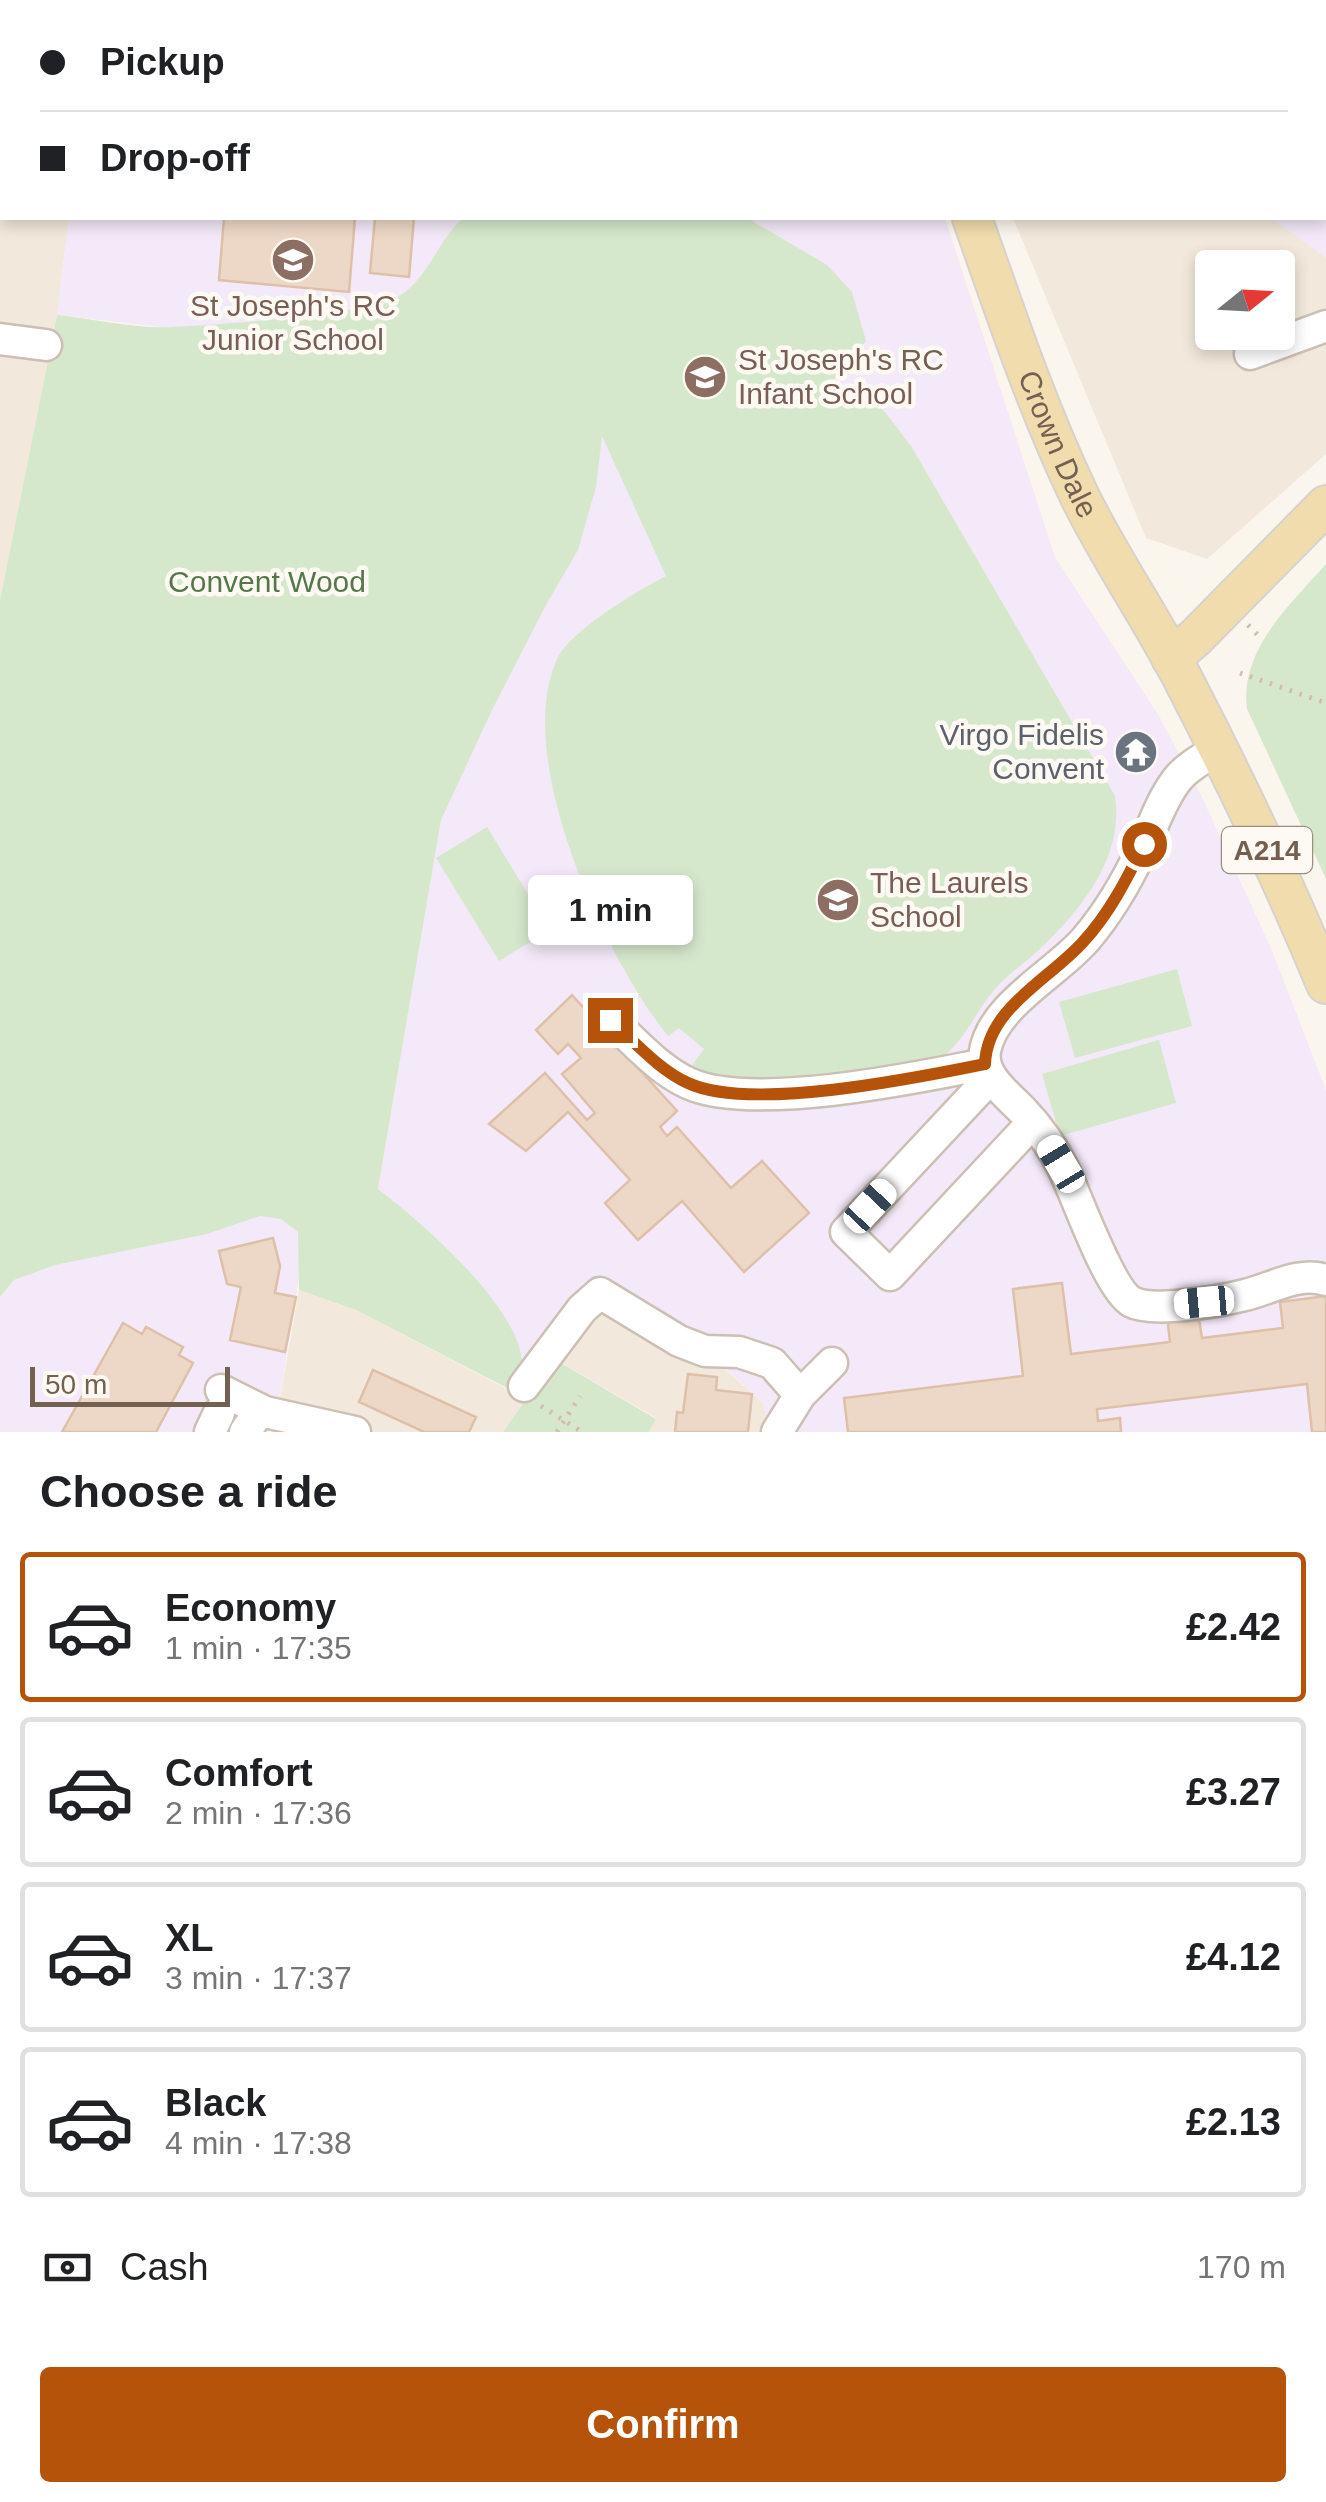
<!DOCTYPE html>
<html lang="en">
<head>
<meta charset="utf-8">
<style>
	body { margin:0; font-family:Arial,sans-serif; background:#f2f2f2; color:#202124; height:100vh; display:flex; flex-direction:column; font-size:38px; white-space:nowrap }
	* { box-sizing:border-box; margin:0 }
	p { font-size:32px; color:#757577 }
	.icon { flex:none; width:55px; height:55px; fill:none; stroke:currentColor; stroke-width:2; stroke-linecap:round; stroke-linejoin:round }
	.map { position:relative; height:1432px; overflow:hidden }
	.drawer { display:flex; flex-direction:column; background:#fff; flex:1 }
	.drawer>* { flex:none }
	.hud { position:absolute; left:0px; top:0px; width:1328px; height:220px; box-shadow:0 5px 15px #0003; display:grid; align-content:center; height:220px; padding:0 40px; background:#fff }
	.needle { width:65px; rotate:72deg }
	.tools { position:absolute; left:1195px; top:250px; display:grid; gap:20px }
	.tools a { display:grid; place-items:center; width:100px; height:100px; border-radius:10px; background:#fff; box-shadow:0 5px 15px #0003; font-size:50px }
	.scale { position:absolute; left:30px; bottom:25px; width:200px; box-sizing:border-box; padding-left:10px; border:5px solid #746051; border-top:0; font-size:28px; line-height:35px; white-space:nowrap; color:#746051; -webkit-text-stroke:8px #fefaf3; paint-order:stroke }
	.end { position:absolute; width:45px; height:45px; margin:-22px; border:12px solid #b45309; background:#fff; box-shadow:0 0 0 5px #fff }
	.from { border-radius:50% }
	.bubble { position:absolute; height:70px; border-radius:10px; background:#fff; box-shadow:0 5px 15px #0003; font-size:32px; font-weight:700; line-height:70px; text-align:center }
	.car { position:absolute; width:30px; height:60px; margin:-30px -15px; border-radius:12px; box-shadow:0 0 8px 2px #0007; background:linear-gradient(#fff 24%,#345 0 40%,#fff 0 76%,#345 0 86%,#fff 0) }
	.hud b { display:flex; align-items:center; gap:35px; height:95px; font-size:38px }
	.hud b+b { border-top:2px solid #e0e0e0 }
	.hud i { width:25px; height:25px; background:#202124 }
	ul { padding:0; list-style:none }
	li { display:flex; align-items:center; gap:30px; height:150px; margin:0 20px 15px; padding:0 20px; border:5px solid #e0e0e0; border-radius:10px }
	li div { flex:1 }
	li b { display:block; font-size:38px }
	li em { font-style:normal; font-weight:700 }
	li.current { border-color:#b45309 }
	li>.icon { width:90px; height:90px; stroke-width:1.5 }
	h2 { padding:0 40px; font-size:45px; line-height:120px }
	.pay { display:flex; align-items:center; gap:25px; height:110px; padding:0 40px; font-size:38px }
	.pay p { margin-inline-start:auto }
	.cta { display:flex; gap:20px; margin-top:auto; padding:20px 40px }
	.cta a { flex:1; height:115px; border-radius:10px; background:#b45309; color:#fff; font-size:40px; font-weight:700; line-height:115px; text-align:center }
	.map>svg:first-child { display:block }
	.residential { fill:#f2e9dc; fill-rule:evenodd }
	.education { fill:#f3e9f8 }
	.green { fill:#d6e8cc }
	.building { fill:#edd8c7; stroke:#dec0a9; stroke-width:2.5 }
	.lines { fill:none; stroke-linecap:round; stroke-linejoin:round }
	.minor-casing { stroke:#ccbfb3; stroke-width:35 }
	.major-casing { stroke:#d8d2ce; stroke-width:42 }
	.path { stroke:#d3bcaa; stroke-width:5; stroke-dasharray:2.5 8; stroke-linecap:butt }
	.minor { stroke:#fff; stroke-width:30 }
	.major { stroke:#f1dcad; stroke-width:38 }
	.route { stroke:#b45309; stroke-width:12 }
	.labels { text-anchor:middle; stroke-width:9; stroke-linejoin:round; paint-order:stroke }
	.shield { fill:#fefaf3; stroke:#9d8e82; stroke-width:2.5 }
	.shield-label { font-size:28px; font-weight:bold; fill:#746051 }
	.education-label { font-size:30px; fill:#785e54; stroke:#fefaf3; text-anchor:start }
	.street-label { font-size:30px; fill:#746051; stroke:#fefaf3 }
	.park-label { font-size:30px; fill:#55784b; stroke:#fefaf3 }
	.worship-label { font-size:30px; fill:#5b616d; stroke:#fefaf3; text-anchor:end }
</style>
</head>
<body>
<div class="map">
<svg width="1326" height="1432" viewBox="0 0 1326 1432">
	<rect width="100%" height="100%" fill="#fbf6ed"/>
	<path class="residential" d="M0,0H96L2,2V218H69L57,315L0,600Z
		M393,0H578L572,2Z
		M935,0H1326V454L1207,559L1146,538L1013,218H1325V2ZM1212,268H1278V332H1212Z
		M299,1290L356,1310L526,1399L503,1432H274Z
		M604,1307L696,1365L725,1369L763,1403L766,1416L761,1432H649L656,1418L555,1359Z"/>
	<path class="education" d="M935,0H1326V258L1272,218H1325V2Z
		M69,218H945L1055,557L1159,716L1202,797L1273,953L1326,1090V1432H761L766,1416L763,1403L726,1369L696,1365L605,1307L555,1359L656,1419L649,1432H503L525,1399L378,1189L441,820L169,328L57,315Z
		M154,1183L297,1223L303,1251L279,1404L232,1432H0V1184Z"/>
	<path class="green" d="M96,0H303L95,2Z
		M463,218H747L827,265L852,292L866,341L817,400C824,398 833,393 841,392C874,387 893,424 911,446L1115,796C1124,853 1086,904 1047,942C1031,959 1011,971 996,988C979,1006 964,1041 945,1055C926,1069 776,1086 749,1083C731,1081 707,1077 691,1067L704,1049L679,1028L668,1036C605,957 512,758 557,659C571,630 637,591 666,576L602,436L596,487L578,550L547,603L492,710L441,820L378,1189C420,1221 519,1306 522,1362C522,1372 518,1384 517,1393L356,1310L299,1290L298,1232L281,1219L260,1216L207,1234L55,1265L14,1280L0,1297V600L57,315C95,319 135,329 172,327C211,326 376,313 401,295C430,275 438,240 463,218Z
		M1326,564V879L1247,709C1239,650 1290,605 1326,564Z
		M487,827L550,930L499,961L436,858Z
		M1177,969L1192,1026L1075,1058L1059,1002Z
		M1159,1040L1176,1103L1060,1136L1042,1074Z
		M554,1359L656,1419L649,1432H503Z"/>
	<path class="building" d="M614,0H678V2H615Z
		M1154,0H1278V2H1155Z
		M224,218H355L349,292L219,280Z
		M375,218H414L409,277L370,273Z
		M572,995L677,1111L660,1127L667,1136L677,1127L731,1188L762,1161L809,1213L744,1272L682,1201L638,1240L605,1203L630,1180L568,1112L526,1151L489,1124L545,1073L587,1120L595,1113L562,1074L581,1058L568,1044L558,1054L536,1030Z
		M273,1238L280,1266L275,1293L296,1297L285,1352L230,1340L241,1287L227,1284L219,1251Z
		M1062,1283L1071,1354L1170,1342L1168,1325L1176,1313L1189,1311L1199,1319L1202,1338L1283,1328L1280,1302L1326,1296V1432H1312L1307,1384L1097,1409L1098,1421L1120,1418L1121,1432H848L844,1398L1023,1376L1013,1289Z
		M123,1323L142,1334L146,1327L183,1347L179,1355L193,1363L156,1432H62Z
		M373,1370L476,1417L469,1432H424L359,1402Z
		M688,1374L717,1377L716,1390L752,1394L748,1432H675L677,1412L683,1413Z"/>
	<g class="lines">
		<g class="minor-casing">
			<path id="minor" d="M319,2L320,0
				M0,339L46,345
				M1250,354L1326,326
				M1218,749C1204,758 1186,767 1176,781C1161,801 1153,826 1142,849C1127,881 1109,912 1086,939C1057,973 993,1005 985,1051C981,1076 1008,1095 1024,1112C1040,1129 1053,1148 1063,1168C1077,1196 1109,1290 1132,1302C1153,1313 1221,1301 1245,1295C1271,1289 1299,1271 1326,1280
				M611,1020C634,1041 659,1070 688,1083C750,1112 916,1078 985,1064
				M991,1077L846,1232L890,1275L1033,1122
				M524,1386L582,1309L600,1293L679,1341L705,1351L739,1352L772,1363L800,1395
				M221,1390L265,1412
				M210,1432L219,1413
				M245,1432L256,1416L265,1412L355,1432
				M777,1432L800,1395L832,1363"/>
		</g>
		<g class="major-casing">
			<g id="major">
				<path d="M903,0L904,2"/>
				<path id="s1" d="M972,218C1005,311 1036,405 1079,495C1111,561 1154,621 1187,687C1237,784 1284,883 1326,984"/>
				<path d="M1171,658L1195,638L1326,505"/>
			</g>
		</g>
		<path class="path" d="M1248,625L1258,635
			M1240,673L1326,703
			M541,1406L582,1432
			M557,1432L580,1396"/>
		<use href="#minor" class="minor"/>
		<use href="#major" class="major"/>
	</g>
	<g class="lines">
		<path class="route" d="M610,1020C634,1041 659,1070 688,1083C749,1112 916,1078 985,1064C987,1008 1049,980 1083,942C1109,914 1127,879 1144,844"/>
	</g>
	<defs>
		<g id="school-disc" transform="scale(2.25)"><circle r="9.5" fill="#8d6e63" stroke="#fefaf3"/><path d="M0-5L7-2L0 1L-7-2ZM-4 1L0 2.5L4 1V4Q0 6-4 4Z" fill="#fff"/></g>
		<g id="temple-disc" transform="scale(2.25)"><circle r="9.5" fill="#6b7280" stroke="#fefaf3"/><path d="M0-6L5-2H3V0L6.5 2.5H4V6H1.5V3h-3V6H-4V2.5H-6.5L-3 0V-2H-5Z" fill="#fff"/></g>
	</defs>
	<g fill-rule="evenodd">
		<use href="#school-disc" x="293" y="260"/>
		<use href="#school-disc" x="705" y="377"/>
		<use href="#temple-disc" x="1136" y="752"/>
		<use href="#school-disc" x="838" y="900"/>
	</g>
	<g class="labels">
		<rect class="shield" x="1222" y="827" width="90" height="46" rx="8"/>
		<g class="shield-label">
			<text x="1267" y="860">A214</text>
		</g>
		<g class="education-label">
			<text x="293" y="316" text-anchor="middle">St Joseph's RC<tspan x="293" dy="34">Junior School</tspan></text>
			<text x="738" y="370">St Joseph's RC<tspan x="738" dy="34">Infant School</tspan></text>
			<text x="870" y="893">The Laurels<tspan x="870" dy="34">School</tspan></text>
		</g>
		<g class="street-label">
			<text dy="10" stroke="none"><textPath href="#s1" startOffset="242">Crown Dale</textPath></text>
		</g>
		<g class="park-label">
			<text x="267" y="592">Convent Wood</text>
		</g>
		<g class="worship-label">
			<text x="1104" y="745">Virgo Fidelis<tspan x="1104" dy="34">Convent</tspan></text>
		</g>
	</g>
</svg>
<div class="tools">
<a><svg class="needle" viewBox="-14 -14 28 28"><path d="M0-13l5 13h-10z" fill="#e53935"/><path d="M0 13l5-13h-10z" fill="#757577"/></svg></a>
</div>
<div class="scale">50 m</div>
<i class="end from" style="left:1144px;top:844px"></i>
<i class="end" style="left:610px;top:1020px"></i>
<div class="bubble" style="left:528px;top:875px;width:165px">1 min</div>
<i class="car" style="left:1061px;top:1164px;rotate:329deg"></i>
<i class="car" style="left:870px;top:1206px;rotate:43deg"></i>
<i class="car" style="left:1204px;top:1302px;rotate:265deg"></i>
<div class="hud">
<b><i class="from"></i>Pickup</b>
<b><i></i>Drop-off</b>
</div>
</div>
<section class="drawer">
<h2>Choose a ride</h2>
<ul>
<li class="current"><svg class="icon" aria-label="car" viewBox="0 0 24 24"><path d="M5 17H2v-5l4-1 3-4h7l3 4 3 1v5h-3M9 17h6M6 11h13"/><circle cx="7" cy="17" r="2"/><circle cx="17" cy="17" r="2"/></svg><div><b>Economy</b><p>1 min · 17:35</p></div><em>£2.42</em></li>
<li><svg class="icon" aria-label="car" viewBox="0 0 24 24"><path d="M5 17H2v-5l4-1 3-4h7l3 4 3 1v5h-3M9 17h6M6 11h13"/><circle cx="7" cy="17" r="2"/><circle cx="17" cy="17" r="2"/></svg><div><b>Comfort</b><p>2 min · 17:36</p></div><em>£3.27</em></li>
<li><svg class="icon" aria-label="car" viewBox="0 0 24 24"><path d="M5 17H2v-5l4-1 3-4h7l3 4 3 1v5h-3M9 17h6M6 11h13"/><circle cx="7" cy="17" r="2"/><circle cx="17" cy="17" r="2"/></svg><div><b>XL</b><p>3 min · 17:37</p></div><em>£4.12</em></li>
<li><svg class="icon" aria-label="car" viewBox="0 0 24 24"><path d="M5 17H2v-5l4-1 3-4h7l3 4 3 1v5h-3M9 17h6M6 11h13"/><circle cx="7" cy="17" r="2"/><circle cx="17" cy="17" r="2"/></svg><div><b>Black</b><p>4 min · 17:38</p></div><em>£2.13</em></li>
</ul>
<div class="pay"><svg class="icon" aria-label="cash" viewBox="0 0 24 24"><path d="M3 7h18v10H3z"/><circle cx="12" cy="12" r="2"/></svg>Cash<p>170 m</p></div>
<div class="cta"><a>Confirm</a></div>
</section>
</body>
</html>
